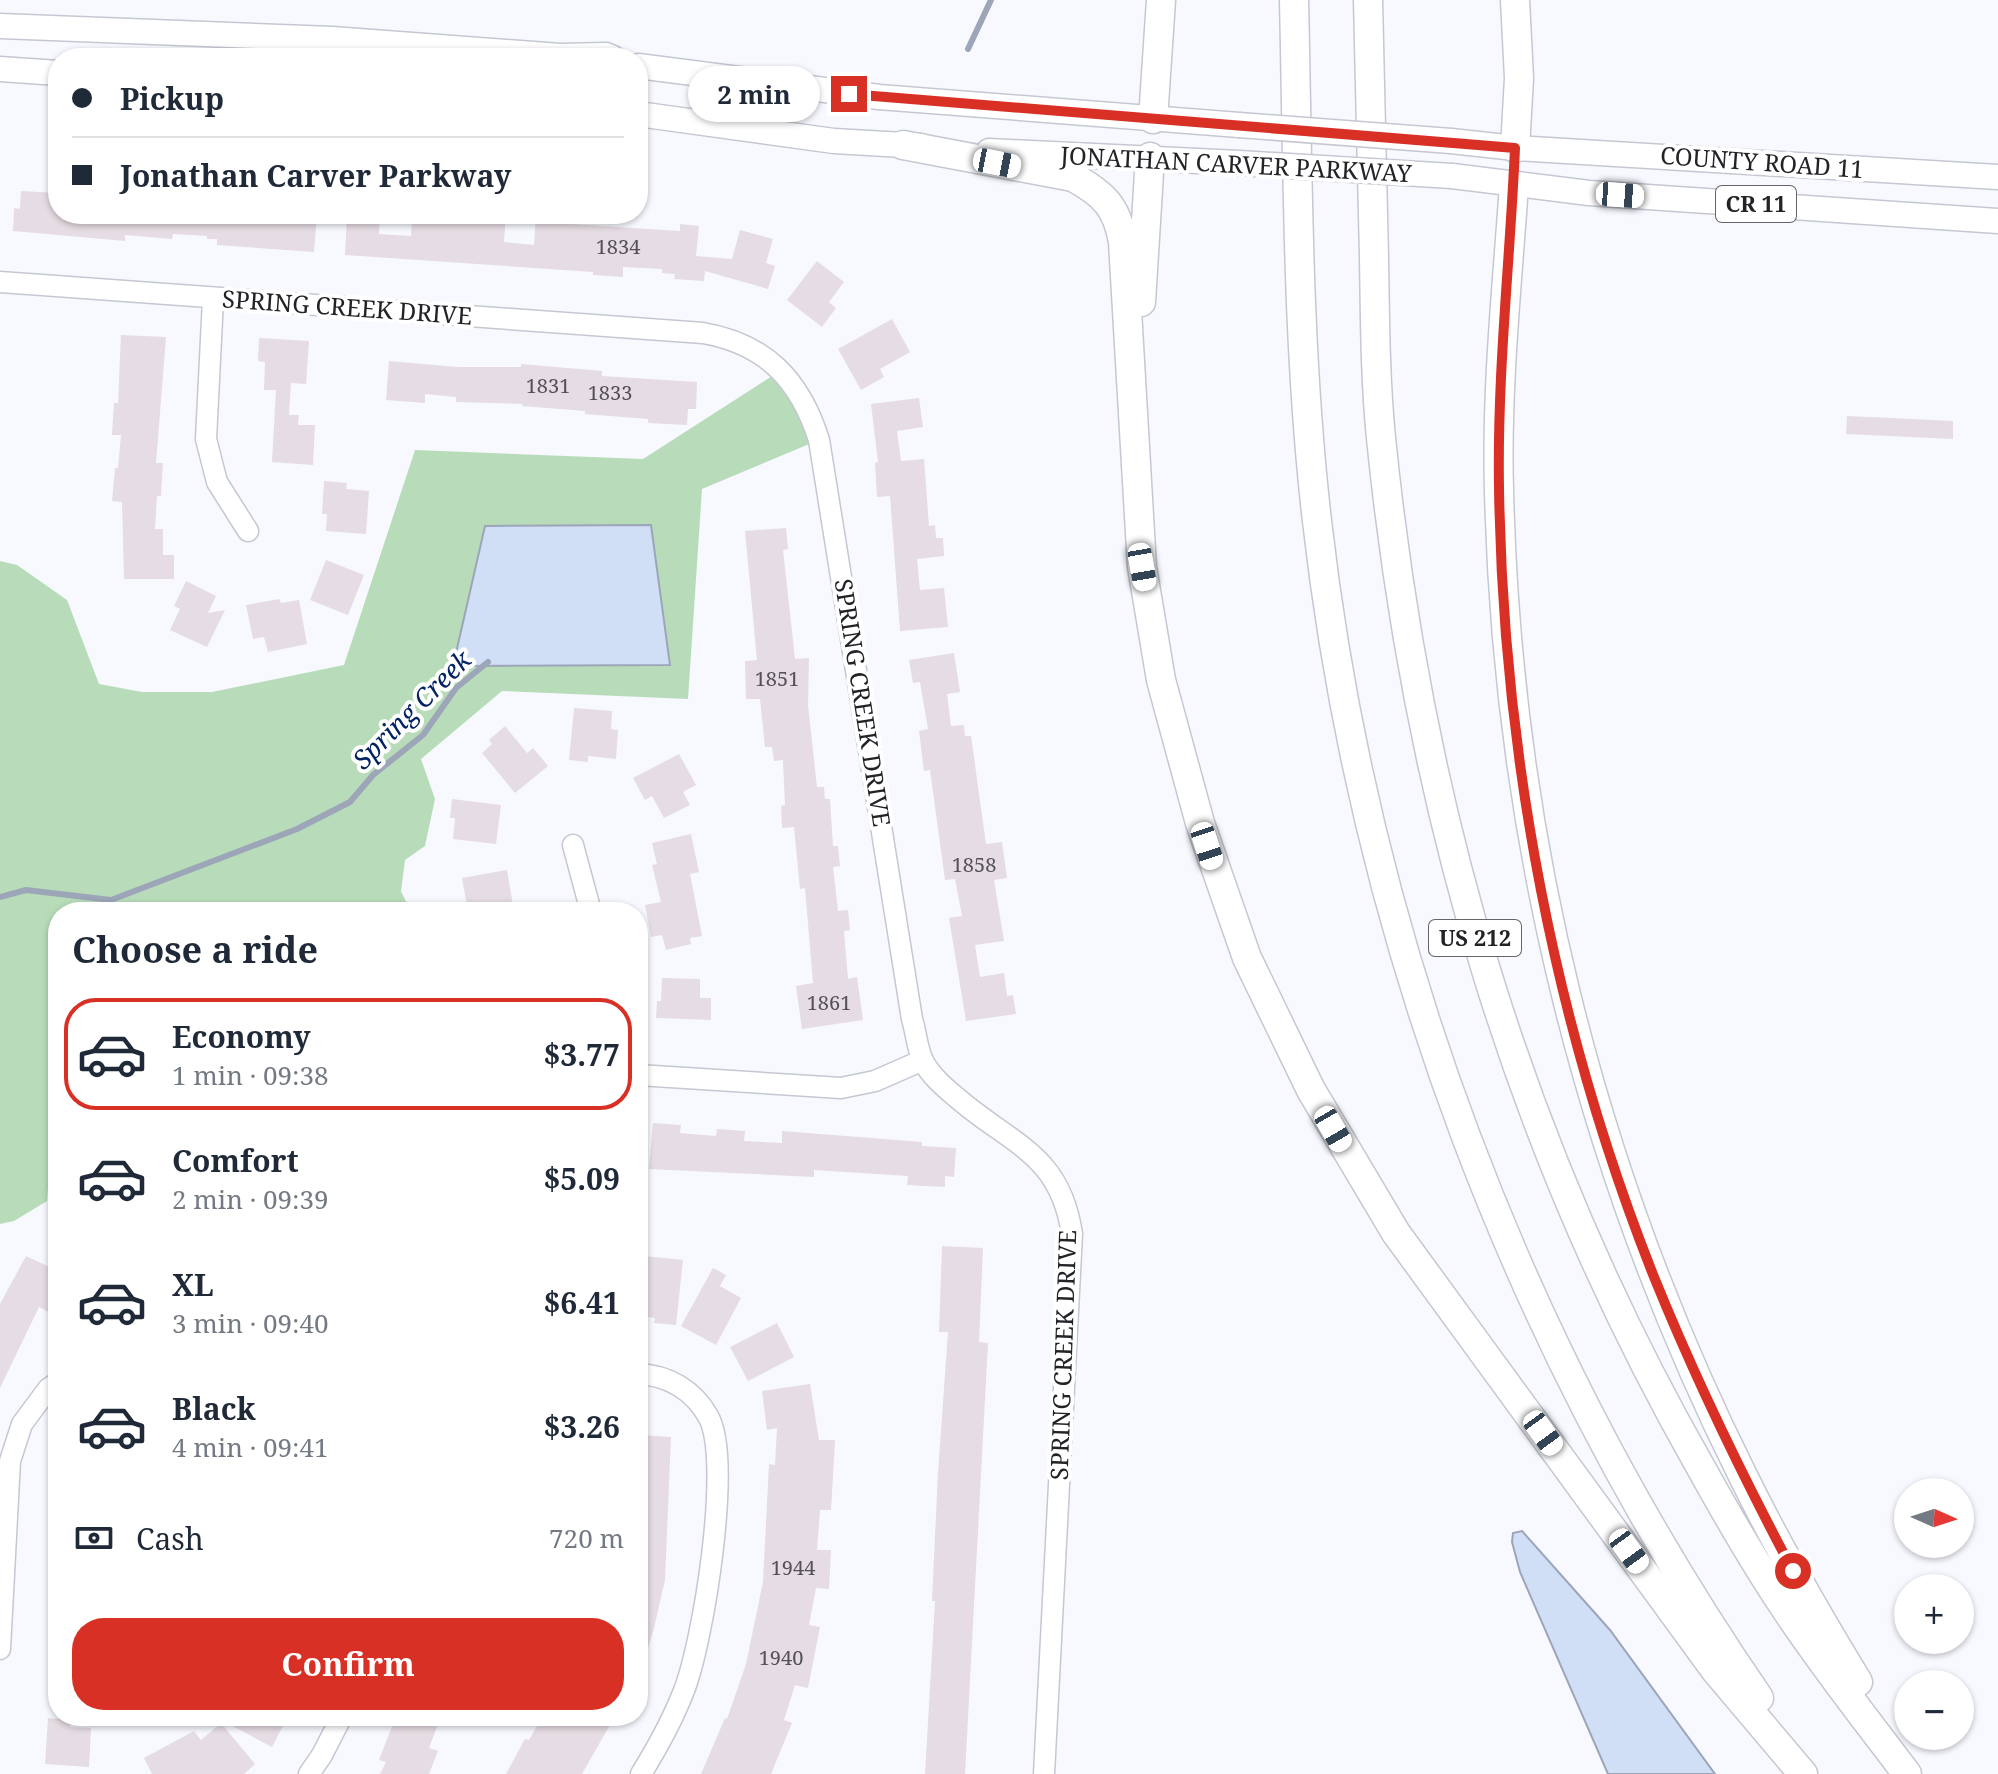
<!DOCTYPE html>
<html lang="en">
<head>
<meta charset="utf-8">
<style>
	body { margin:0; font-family:"Noto Serif",serif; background:#f2f2f3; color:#1f2937; height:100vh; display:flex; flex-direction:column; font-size:30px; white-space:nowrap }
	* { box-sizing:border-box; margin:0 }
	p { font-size:26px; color:#747a83 }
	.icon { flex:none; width:44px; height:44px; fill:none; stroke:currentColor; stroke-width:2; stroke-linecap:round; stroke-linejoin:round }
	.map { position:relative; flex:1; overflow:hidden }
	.panel { position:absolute; left:48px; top:902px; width:600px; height:824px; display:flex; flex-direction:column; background:#fff; border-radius:32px; box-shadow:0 2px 6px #0004 }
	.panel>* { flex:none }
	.top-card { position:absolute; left:48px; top:48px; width:600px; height:176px; border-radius:32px; box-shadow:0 2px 6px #0004; display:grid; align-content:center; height:176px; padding:0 24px; background:#fff }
	.needle { width:52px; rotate:93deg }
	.buttons { position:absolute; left:1894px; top:1478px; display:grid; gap:16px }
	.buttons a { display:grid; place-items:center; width:80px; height:80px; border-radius:50%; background:#fff; box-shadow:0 2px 6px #0004; font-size:40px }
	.end { position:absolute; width:36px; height:36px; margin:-18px; border:10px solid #d93025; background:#fff; box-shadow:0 0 0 4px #fff }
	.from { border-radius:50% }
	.bubble { position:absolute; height:56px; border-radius:28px; background:#fff; box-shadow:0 2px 6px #0004; font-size:26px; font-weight:700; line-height:56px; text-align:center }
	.car { position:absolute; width:24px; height:48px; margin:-24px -12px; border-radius:10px; box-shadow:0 0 6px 2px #0007; background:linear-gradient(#fff 24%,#345 0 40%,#fff 0 76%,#345 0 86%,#fff 0) }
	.top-card b { display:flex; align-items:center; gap:28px; height:76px; font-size:30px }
	.top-card b+b { border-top:2px solid #e0e1e3 }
	.top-card i { width:20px; height:20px; background:#1f2937 }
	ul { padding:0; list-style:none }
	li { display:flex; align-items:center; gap:24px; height:112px; margin:0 16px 12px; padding:0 8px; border:4px solid transparent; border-radius:32px }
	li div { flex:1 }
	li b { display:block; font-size:30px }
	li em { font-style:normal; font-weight:700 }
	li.active { border-color:#d93025 }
	li>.icon { width:72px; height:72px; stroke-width:1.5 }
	h2 { padding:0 24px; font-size:36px; line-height:96px }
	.pay { display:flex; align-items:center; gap:20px; height:88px; padding:0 24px; font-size:30px }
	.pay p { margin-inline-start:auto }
	.cta { display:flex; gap:16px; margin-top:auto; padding:16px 24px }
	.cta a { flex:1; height:92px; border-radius:32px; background:#d93025; color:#fff; font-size:32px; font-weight:700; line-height:92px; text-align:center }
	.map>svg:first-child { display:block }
	.green { fill:#b8dcb9 }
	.water { fill:#d0def6; stroke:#9ca6b8; stroke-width:2 }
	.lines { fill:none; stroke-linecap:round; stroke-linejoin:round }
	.stream { stroke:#9ca6b8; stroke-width:6 }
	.building { fill:#e6dce3 }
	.minor-casing { stroke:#c5c8d2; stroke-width:23 }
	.major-casing { stroke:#c5c8d2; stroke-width:27 }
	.highway-casing { stroke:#c5c8d2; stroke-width:31 }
	.minor { stroke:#fff; stroke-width:20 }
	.major { stroke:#fff; stroke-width:24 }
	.highway { stroke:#fff; stroke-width:28 }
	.major-bridge-casing { stroke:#c5c8d2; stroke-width:27; stroke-linecap:butt }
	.major-bridge { stroke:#fff; stroke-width:24 }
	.route { stroke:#d93025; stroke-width:10 }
	.labels { text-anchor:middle; stroke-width:8; stroke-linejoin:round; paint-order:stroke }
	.number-label { font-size:20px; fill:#535156 }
	.shield { fill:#fff; stroke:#646568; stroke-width:2 }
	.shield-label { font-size:22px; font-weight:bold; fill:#222327 }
	.street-label { font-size:24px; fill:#222327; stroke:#fff }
	.water-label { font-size:26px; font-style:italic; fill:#022264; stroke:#fff }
</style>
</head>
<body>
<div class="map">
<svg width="1998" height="1774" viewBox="0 0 1998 1774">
	<rect width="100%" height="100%" fill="#f7f9ff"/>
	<path class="green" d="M780,371L819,440L702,489L688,699L502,691L421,759L435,799L425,846L405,860L401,891L411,912H58V990L50,993L51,1149L47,1201L14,1221L0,1224V561L17,565L67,600L99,684L142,692H212L344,665L415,450L643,459Z"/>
	<path class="water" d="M651,525L670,665L453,666L485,526Z
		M1522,1531L1610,1630L1715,1774H1608L1520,1572L1512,1542L1513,1533Z"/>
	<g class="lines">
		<path class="stream" d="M968,49L991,0
			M0,897L26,890L111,900L297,829L350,802L373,775L423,735L456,688L488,662"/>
	</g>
	<path class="building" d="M21,191L58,193V214H252V221L282,224L283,214H317L314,252L217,245V239H207V236L173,234L172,239L125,235V241L13,231L14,208L20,209Z
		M347,214H380L379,234L411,236L412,214L485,218L486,214H506L504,242L534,245L536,216L571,219L570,224L680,231V224L699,226L696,256L732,259L740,230L773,239L766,263L775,266L768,289L705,271L704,281L674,279L675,274L662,273V269L623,267V277L593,275V272L345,255Z
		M817,261L844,282L829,302L836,308L822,327L787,300Z
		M892,319L910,352L880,369L884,377L861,390L838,349Z
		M121,335L166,337L156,463H163L161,496H157L155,529H163V555H174V579H124L122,502L112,501L115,468H118L121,435H112L114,403H118Z
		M259,338L309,341L306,384L291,383L289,415H299L298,425H315L313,465L272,462L276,390H264L265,362L258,361Z
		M389,361L457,367H521V364L602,371V376L697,382L696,409H688L687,425L648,423V419L585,414V411L522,406L523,404L456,402V397L425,394V403L386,400Z
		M919,398L923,427L897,431L901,461L924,459L929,526L935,525L936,538H943L944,556L917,559L920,590L944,588L948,627L900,631L890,496L877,497L875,463L878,462L871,404Z
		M1847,416L1953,421V439L1846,434Z
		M324,481L347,483L346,489L369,491L366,534L326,531L327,514H322Z
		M786,528L788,549L783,550L795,659L809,658L808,705L817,787H824L825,799H830L833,846H838L840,866L833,867L838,911L848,910L850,930L844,931L848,979L857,977L863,1020L802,1029L796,986L813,983L805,888L800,889L794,827L782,828L781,806L785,805L783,760L774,761L772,747H765L760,699H746L745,661L757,660L745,531Z
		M326,560L364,575L348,615L310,600Z
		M186,581L216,596L208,613L225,610L207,647L170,630L180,609L174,606Z
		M279,599L281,603L299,600L307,644L268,652L264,637L253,639L246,605Z
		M954,653L960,692L947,694L951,726L964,725L965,736H971L986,844L1002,842L1007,878L994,880L1004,941L975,945L980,977L1004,973L1007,996L1013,995L1016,1014L966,1021L949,918L962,916L955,879L945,880L930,770L924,771L919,731L928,729L920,682L913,683L909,660Z
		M574,708L612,711L611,729L618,730L616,759L588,756V762L569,760Z
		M505,726L527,753L533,748L548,766L515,793L482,753L492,744L489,740Z
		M679,754L696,785L683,792L690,805L664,818L652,796L645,800L633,778Z
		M452,799L501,805L496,844L453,839L455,818H450Z
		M691,834L699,872L690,874L702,936L690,938L691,944L666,950L662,935L651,937L645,905L661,902L652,865L657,864L652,843Z
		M507,870L513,905L468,912L462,878Z
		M662,978L700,979V998H711V1020L656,1018L657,1001H661Z
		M653,1123L681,1125L680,1133L716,1136L717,1129L745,1131L744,1141L782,1143V1131L922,1142V1146L956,1148L954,1177L945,1176V1187L907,1185L908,1176L814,1170V1177L649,1169Z
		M942,1246L983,1248L979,1342L988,1343L965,1774H925L935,1601H932L938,1473L948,1332H939Z
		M26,1256L58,1271V1317L39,1307L0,1388V1304Z
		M645,1256L683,1260L676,1325L654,1323L655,1318L639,1316Z
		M713,1268L726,1275L720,1286L741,1298L716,1345L681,1326Z
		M777,1323L794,1357L748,1381L730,1347Z
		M810,1384L819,1440H835L831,1510H820L817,1550H831L829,1589L816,1588L809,1625L820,1627L808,1688L795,1685L784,1720L792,1723L771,1774H701L725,1718L727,1719L746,1664L763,1582L769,1464L775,1465L777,1428L767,1430L762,1391Z
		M638,1435L671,1437L665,1580L654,1628L642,1668H638Z
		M214,1716H288L272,1747Z
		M396,1716H441L429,1748L438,1751L429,1774H380L386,1762L379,1760Z
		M554,1716H615L582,1774H506L525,1739L529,1740L541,1719L550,1724Z
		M48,1718L71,1720L70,1727L91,1728L89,1767L45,1764Z
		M221,1723L255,1764L244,1774H152L144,1758L194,1731L201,1740Z"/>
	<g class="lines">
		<g class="minor-casing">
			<path id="minor" d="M0,282L703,333C766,344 800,380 819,440L912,1019C916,1032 917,1048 923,1061C931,1076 944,1087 956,1097C1011,1145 1060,1153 1072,1234L1044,1774
				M213,299L206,439L217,482L248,531
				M573,845L591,912
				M638,1075L841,1088L875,1081L923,1060
				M638,1374C668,1375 693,1390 708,1416C733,1459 703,1645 683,1693C672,1721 657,1748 641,1774
				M0,1649L10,1461L22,1424L48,1389L58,1382
				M309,1774L322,1755L342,1716"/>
		</g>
		<g class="major-casing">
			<path id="major" d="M0,26L332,39L560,56L606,55L613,58
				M638,66L879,97L1239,125
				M0,69L58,73
				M638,114L834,141L921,146
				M1451,141L1515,148L1998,177
				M989,151L1239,163
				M1452,176L1589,193L1998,221"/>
		</g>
		<g class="highway-casing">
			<path id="highway" d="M1294,0C1298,174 1297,349 1317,521C1365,942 1519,1349 1759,1698
				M1368,0C1370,86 1372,171 1374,257C1375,317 1375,378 1381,438C1418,805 1517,1145 1700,1466C1726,1513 1753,1560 1783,1605C1821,1663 1865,1718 1907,1774
				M1515,0L1519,78L1515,148
				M1153,119L1161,0
				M903,145L1073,177C1104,194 1117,207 1123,242L1142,567L1161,680L1200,823L1247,958L1311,1090L1396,1233L1716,1671L1803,1774
				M1514,185C1507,287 1496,389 1499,491C1507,833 1590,1170 1743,1476C1778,1547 1817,1615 1858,1682
				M1141,302L1150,157"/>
		</g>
		<use href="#minor" class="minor"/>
		<use href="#major" class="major"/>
		<use href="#highway" class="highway"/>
		<g class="major-bridge-casing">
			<path id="major-bridge" d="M1239,125L1451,141
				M1239,163L1452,176"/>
		</g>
		<use href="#major-bridge" class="major-bridge"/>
	</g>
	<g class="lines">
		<path class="route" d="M849,94L1515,148C1510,261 1497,374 1499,488C1503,756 1555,1028 1654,1277C1695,1378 1742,1475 1793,1571"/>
	</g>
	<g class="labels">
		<g class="number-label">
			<text x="618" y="254">1834</text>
			<text x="548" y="393">1831</text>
			<text x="610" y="400">1833</text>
			<text x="777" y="686">1851</text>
			<text x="974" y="872">1858</text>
			<text x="829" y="1010">1861</text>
			<text x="793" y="1575">1944</text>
			<text x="781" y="1665">1940</text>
		</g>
		<g class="shield">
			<rect x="1716" y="186" width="80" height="36" rx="6"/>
			<rect x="1429" y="920" width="92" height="36" rx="6"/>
		</g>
		<g class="shield-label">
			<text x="1756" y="212">CR 11</text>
			<text x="1475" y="946">US 212</text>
		</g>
		<g class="street-label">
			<text transform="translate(1762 163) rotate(4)" y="8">COUNTY ROAD 11</text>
			<text transform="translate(1236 165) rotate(3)" y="8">JONATHAN CARVER PARKWAY</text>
			<text transform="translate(347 308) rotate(4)" y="8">SPRING CREEK DRIVE</text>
			<text transform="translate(862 703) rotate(81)" y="8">SPRING CREEK DRIVE</text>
			<text transform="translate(1064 1355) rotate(-88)" y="8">SPRING CREEK DRIVE</text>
		</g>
		<g class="water-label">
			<text transform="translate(412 710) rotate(-45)" y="9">Spring Creek</text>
		</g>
	</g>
</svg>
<div class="buttons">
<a><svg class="needle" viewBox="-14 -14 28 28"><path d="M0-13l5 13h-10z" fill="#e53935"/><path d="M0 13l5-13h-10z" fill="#747a83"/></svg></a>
<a>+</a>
<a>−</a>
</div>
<i class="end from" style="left:1793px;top:1571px"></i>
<i class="end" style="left:849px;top:94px"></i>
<div class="bubble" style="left:688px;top:66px;width:132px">2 min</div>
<i class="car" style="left:997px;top:163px;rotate:101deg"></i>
<i class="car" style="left:1620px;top:195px;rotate:94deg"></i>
<i class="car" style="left:1142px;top:567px;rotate:170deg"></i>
<i class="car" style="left:1207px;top:846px;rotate:162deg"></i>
<i class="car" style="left:1333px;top:1129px;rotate:150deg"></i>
<i class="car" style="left:1543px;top:1433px;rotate:144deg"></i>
<i class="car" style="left:1629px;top:1551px;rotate:144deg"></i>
<div class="top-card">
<b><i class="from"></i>Pickup</b>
<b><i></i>Jonathan Carver Parkway</b>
</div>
<section class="panel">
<h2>Choose a ride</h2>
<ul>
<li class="active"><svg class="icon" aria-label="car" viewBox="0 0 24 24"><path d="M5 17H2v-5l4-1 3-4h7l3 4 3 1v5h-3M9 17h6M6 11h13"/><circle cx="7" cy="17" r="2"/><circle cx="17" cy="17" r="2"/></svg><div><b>Economy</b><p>1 min · 09:38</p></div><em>$3.77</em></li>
<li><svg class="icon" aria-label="car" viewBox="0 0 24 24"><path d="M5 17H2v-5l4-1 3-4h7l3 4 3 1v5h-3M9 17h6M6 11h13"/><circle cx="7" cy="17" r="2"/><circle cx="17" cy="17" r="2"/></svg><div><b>Comfort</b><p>2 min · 09:39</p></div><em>$5.09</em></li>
<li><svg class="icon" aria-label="car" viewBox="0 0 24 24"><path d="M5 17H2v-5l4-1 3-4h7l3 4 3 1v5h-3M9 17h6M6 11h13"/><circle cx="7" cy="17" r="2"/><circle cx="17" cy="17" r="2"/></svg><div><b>XL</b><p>3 min · 09:40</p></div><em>$6.41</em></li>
<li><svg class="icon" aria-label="car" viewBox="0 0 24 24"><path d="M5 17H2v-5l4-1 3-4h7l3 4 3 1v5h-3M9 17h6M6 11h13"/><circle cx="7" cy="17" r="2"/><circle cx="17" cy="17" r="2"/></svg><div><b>Black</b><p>4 min · 09:41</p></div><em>$3.26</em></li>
</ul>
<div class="pay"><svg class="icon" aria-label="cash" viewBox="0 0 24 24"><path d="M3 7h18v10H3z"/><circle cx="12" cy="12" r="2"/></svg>Cash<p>720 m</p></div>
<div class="cta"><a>Confirm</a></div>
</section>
</div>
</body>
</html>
